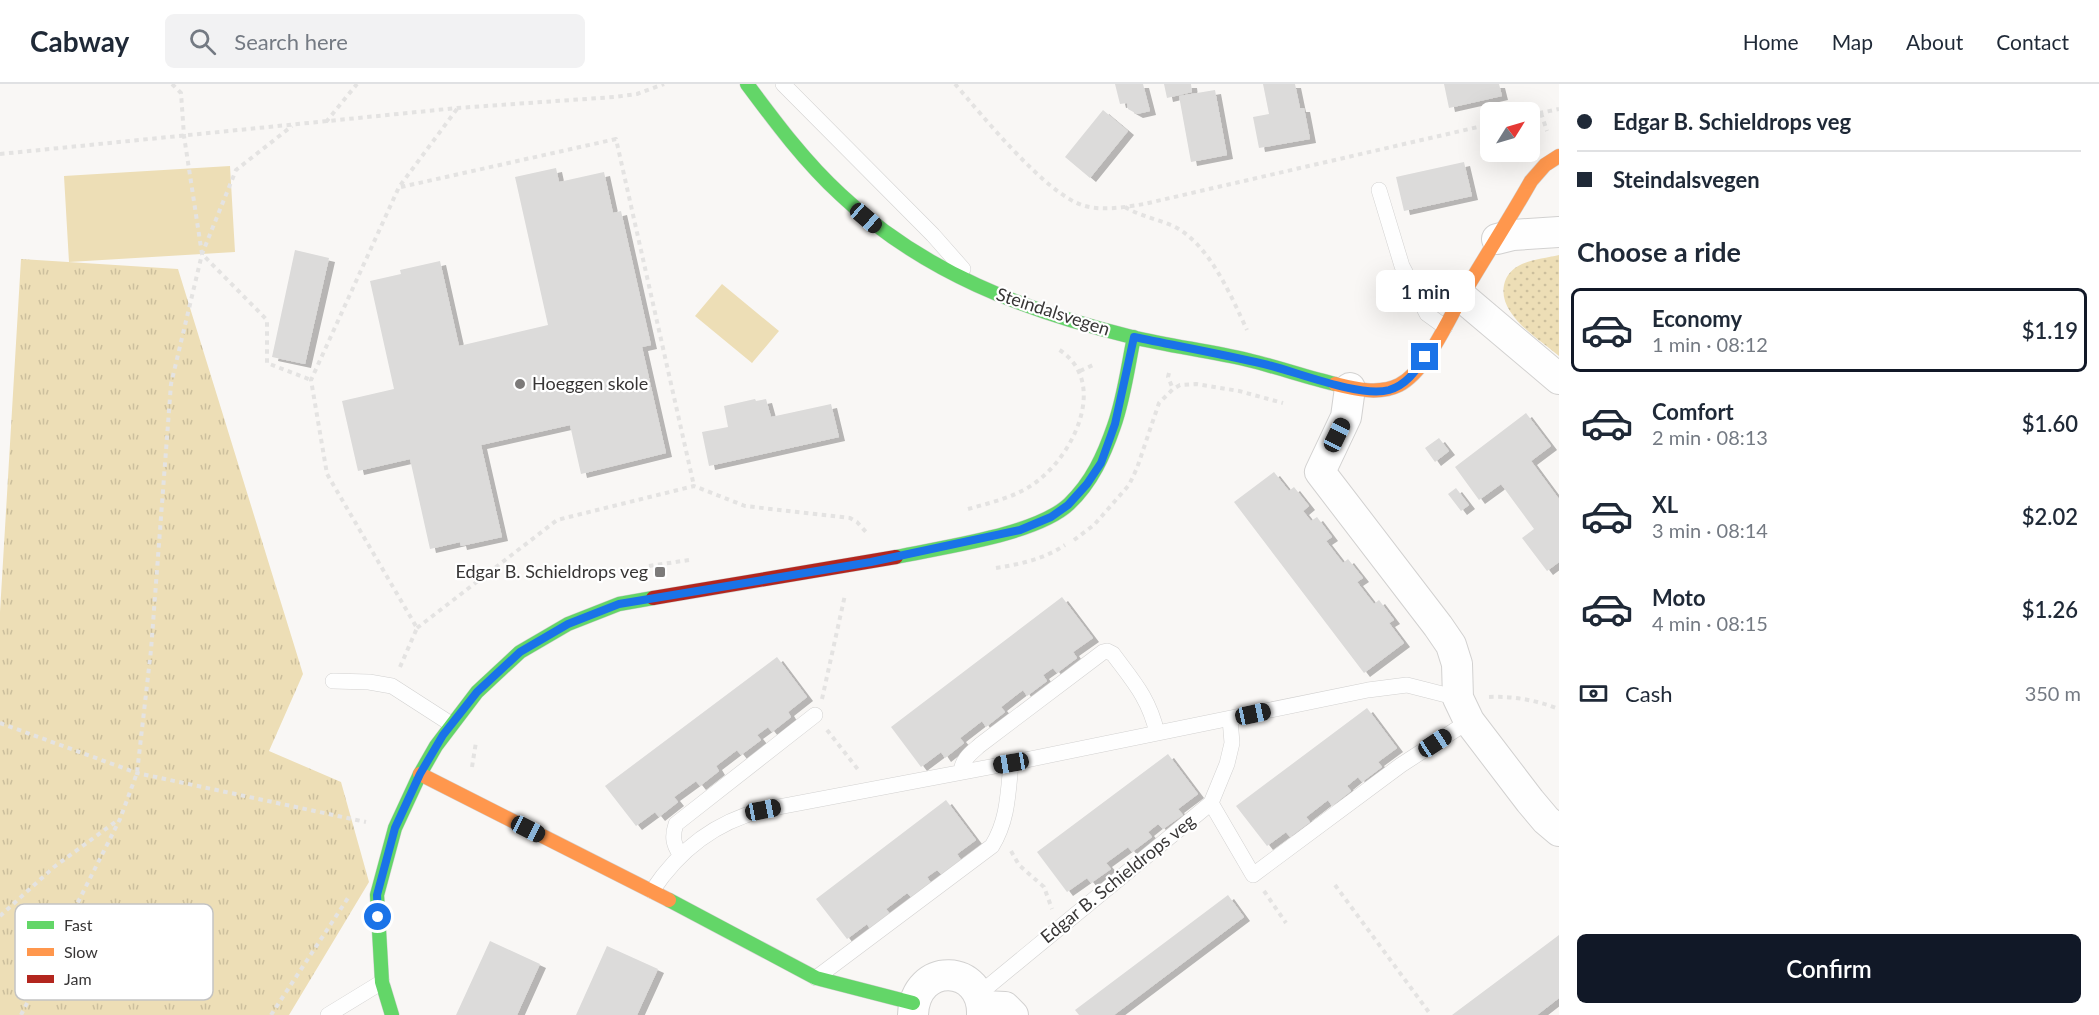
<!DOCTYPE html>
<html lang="en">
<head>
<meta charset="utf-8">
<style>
	body { margin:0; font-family:Lato,sans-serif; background:#f2f2f3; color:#1f2937; height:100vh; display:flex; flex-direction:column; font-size:22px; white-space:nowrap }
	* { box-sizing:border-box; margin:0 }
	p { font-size:20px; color:#747a83 }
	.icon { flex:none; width:33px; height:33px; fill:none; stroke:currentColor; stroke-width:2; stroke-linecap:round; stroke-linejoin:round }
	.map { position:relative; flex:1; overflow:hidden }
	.drawer { display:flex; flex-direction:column; background:#fff; width:540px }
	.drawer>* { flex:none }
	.top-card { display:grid; align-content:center; height:132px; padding:0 18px; background:#fff }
	.needle { width:39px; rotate:53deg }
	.buttons { position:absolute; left:1480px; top:18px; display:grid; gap:12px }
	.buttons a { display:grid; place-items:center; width:60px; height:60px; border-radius:9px; background:#fff; box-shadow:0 6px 24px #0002; font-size:30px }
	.end { position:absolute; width:27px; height:27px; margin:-14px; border:8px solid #1a73e8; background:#fff; box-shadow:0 0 0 3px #fff }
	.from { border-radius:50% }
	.bubble { position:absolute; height:42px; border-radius:9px; background:#fff; box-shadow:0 6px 24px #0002; font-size:20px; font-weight:600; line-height:42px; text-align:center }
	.car { position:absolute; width:18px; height:36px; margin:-18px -9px; border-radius:8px; box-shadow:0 0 4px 2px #0007; background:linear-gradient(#222 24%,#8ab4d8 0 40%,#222 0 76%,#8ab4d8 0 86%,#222 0) }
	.top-card b { display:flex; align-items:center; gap:21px; height:57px; font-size:22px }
	.top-card b+b { border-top:2px solid #e0e1e3 }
	.top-card i { width:15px; height:15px; background:#1f2937 }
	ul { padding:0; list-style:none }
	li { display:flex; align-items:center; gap:18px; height:84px; margin:0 12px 9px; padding:0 6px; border:3px solid transparent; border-radius:9px }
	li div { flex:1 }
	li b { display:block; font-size:22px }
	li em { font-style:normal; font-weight:600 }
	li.selected { border-color:#111827 }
	li>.icon { width:54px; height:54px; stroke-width:1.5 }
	h2 { padding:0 18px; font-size:27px; line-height:72px }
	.pay { display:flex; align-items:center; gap:15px; height:66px; padding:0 18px; font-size:22px }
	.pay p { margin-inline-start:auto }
	.button { display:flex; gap:12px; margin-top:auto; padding:12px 18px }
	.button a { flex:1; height:69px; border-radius:9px; background:#111827; color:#fff; font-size:24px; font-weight:600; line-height:69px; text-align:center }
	header { display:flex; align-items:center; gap:36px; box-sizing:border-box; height:84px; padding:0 30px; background:#fff; border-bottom:2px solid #e0e1e3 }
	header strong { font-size:28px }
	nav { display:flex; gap:33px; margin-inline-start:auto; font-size:21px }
	.search { width:420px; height:54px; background:#f2f2f3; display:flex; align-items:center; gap:15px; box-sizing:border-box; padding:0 21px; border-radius:9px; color:#747a83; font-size:22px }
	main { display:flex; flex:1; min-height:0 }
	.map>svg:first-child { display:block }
	.grass { fill:url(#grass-dots) }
	.park { fill:url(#park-tufts) }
	.pitch { fill:#eddeb6 }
	.building { fill:#dcdbda; filter:url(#shadow) }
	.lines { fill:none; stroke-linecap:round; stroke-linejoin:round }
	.lane-casing { stroke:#d2d1d0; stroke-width:16 }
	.street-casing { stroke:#d2d1d0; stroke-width:32 }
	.fast-casing { stroke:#d2d1d0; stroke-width:15 }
	.slow-casing { stroke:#d2d1d0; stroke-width:15 }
	.jam-casing { stroke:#d2d1d0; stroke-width:15 }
	.path { stroke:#e4e3e2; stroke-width:4; stroke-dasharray:4.5 4.5; stroke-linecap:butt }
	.lane { stroke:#fefefe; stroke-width:15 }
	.street { stroke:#fefefe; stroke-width:30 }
	.fast { stroke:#63d668; stroke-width:14 }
	.slow { stroke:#ff974d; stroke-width:14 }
	.jam { stroke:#b3261e; stroke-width:14 }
	.route { stroke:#1a73e8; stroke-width:8 }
	.poi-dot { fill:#7c7a79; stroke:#fff; stroke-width:2 }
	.labels { text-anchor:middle; stroke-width:4.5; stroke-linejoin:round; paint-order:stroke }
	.street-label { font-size:18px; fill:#383636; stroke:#fff }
	.poi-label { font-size:18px; fill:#383636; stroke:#fff; text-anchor:start }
	.key { fill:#fff; stroke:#c3c3c3; stroke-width:1.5 }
	.key-label { font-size:16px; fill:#383636 }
</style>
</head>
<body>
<header>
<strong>Cabway</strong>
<div class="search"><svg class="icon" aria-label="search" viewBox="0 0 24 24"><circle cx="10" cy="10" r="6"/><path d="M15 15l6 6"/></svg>Search here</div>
<nav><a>Home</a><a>Map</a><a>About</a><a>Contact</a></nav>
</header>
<main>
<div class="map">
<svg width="1559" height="931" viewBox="0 0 1559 931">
	<defs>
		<pattern id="grass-dots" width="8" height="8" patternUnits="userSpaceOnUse" patternTransform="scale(1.5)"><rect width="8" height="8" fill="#eddeb6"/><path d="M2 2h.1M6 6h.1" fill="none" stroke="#ccbf9d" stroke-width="1.8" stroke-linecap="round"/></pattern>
		<pattern id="park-tufts" width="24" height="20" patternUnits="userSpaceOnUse" patternTransform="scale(1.5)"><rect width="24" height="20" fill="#eddeb6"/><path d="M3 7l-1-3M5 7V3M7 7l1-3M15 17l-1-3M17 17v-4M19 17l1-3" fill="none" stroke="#ccbf9d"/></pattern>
		<filter id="shadow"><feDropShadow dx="6" dy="4" stdDeviation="0" flood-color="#0004"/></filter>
	</defs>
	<rect width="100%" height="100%" fill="#f9f7f5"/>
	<path class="grass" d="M1559,171V272C1539,255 1498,231 1504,201C1506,191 1513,184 1522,180C1533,175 1547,174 1559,171Z"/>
	<path class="park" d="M21,175L178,185L303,590L269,667L341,698L369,798L289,931H0V528Z"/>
	<path class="pitch" d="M230,82L235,168L69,178L64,92Z
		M722,200L779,247L752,279L695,232Z"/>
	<path class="building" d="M1115,0H1143L1150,27L1137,30L1128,25L1127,19L1120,20Z
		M1164,0H1191L1192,8L1167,14Z
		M1263,0H1295L1300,24H1304L1310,55L1259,64L1253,33L1269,30Z
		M1444,0H1499L1502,12L1449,24Z
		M1215,6L1227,71L1191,78L1179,12Z
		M1103,26L1128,47L1090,94L1065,73Z
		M1464,78L1472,112L1404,127L1396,93Z
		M556,84L559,98L604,88L613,129L621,127L651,261L642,263L666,369L581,390L570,341L481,361L502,453L461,462L460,458L430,465L410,375L358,387L342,317L394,305L370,197L401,190L400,186L440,177L459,262L548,241L515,93Z
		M295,166L329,174L305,280L272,273Z
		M755,315L756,317L766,315L771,333L831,320L839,353L709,382L702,348L728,343L724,322Z
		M1526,329L1551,362L1531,377L1559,415V478L1547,487L1522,454L1534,445L1501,400L1479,416L1455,383Z
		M1439,354L1449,367L1435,378L1425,364Z
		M1274,388L1289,407L1294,403L1309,422L1303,427L1311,437L1317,433L1332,453L1326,457L1343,479L1348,475L1363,494L1357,498L1374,520L1379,516L1394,536L1389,539L1404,559L1364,589L1234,418Z
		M1456,404L1469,421L1461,427L1448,410Z
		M1062,513L1093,554L1073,568L1077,574L1057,589L1053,584L1043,591L1047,597L1027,612L1023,606L1001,623L1005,628L986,643L982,637L960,654L964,659L945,674L941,668L921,683L891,643Z
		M777,573L807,613L788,628L791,633L772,648L768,643L757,651L761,656L741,671L737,666L716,682L719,687L700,702L696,697L674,713L678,718L659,733L655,728L636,742L605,702Z
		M1367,624L1397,664L1378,678L1382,683L1362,698L1358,693L1347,702L1351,707L1332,722L1328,716L1306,733L1310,738L1290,753L1286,748L1267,762L1236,722Z
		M1168,670L1198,710L1178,725L1183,731L1163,745L1158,740L1148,748L1152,753L1132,768L1128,763L1106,779L1111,785L1091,799L1087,794L1067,808L1037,768Z
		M946,716L976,756L957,770L961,776L942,791L937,786L927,793L931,799L912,814L907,809L886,825L890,830L870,845L867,840L847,855L816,815Z
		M1228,811L1244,833L1114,931H1079L1075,926Z
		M1559,851V914L1537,931H1452Z
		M490,857L540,880L517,931H456Z
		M607,862L658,885L637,931H576Z"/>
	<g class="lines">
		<g class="lane-casing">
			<path id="lane" d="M783,0L933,151L963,185
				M1379,106L1402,182L1427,230L1445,243
				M333,597L369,598L392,602L451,640
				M961,688C962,675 971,669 980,661L1103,568L1107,567L1113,570C1133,597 1149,614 1157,649
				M1211,719L1227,680L1232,659L1230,635
				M680,770C673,760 672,752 676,740L815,631
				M652,807C679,766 715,738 763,726L1011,679L1368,606L1407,601L1458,614
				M816,894L992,762C1008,736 1008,709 1011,679
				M979,910L1211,719L1253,791L1401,681L1469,637
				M328,931L382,898"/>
		</g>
		<g class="street-casing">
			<path id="street" d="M1497,155L1513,151L1559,148
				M1462,213L1559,295
				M1350,304L1346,333L1320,388L1438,542L1451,561L1457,580L1458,614L1469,637L1530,717L1546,736L1559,747
				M983,922L1005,923L1013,931
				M913,931C915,876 984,880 982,931"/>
		</g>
		<g class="fast-casing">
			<path id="fast" d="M747,0C776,39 805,78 841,111C922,188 1025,227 1132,253C1170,262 1209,267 1248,276C1277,283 1306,293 1335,300
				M896,473C942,463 1036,451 1069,420C1092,398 1104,371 1114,342C1124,314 1128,282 1134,253
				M669,816L816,894L913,919
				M392,931L382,898L377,811L395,744L420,690L436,662L477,608L520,568L568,540L619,520L653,514"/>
		</g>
		<g class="slow-casing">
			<path id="slow" d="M1335,300C1355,305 1379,311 1399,301C1426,287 1447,238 1462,212C1485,173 1509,136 1531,97L1545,81L1559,72
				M420,690L669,816"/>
		</g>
		<g class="jam-casing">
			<path id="jam" d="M653,514L896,473"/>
		</g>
		<path class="path" d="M172,0L181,9L184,52L202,170L267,236V279L311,296
			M955,0C982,31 1047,112 1085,122C1103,127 1126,123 1144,120L1491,40
			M1541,29L1547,47
			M1530,31L1559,25
			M326,38L357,0
			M0,70L457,24L614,13L637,10L664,0
			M401,103L616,55L694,402
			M1125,123C1140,132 1157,135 1173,142C1209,159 1231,212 1247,246
			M1080,287L1093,281
			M1169,289L1168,293L1173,305
			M968,425C993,418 1020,412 1040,395C1076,366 1108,296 1058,265
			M1074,456L1094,441L1129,401L1137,384L1159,319L1173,305L1180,301L1196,300L1239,307L1283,319
			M649,482L689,476
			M996,484C1021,480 1044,475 1065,461
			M417,544L557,436L694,402L745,422L850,434L857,438L866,448
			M400,583L417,544L327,390L311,296L399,103L457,25
			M1489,613C1514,612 1535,616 1559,625
			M822,615L845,511
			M0,639L137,689L366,738
			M827,646L860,688
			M472,683L476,658
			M1011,767L1019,781L1044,803L1052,825
			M1335,801L1431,931
			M1264,807L1286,839
			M0,832L54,783L118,736
			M21,931L120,735L137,689L151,566L171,300L202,170L236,86L292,42
			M271,931L348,814"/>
		<use href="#lane" class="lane"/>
		<use href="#street" class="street"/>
		<use href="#fast" class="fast"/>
		<use href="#slow" class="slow"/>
		<use href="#jam" class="jam"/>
	</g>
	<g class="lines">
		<path class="route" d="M378,833L377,811L395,744L420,690L443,651L477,608L520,568L568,540L619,520L871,478L1020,446L1051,433L1068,421L1087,400L1101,379L1115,340L1134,253C1177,262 1221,270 1264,280C1295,287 1359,314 1389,306C1406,301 1415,288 1425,273"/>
	</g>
	<g class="poi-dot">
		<circle cx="520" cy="300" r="6"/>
		<rect x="654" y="482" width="12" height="12" rx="3"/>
	</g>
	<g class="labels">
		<g class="street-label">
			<text transform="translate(1053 228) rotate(18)" y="6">Steindalsvegen</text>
			<text transform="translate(1118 795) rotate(-39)" y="6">Edgar B. Schieldrops veg</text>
		</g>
		<g class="poi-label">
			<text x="532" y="306">Hoeggen skole</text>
			<text x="648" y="494" text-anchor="end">Edgar B. Schieldrops veg</text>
		</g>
	</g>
	<rect x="15" y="820" width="198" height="96" rx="9" class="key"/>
	<rect x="27" y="837" width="27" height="8" fill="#63d668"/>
	<rect x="27" y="864" width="27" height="8" fill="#ff974d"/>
	<rect x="27" y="891" width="27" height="8" fill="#b3261e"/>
	<g class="key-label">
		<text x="64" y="847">Fast</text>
		<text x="64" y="874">Slow</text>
		<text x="64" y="901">Jam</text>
	</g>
</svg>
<div class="buttons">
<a><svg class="needle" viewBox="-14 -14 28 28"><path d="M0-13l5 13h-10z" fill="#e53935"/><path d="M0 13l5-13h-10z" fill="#747a83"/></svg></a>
</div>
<i class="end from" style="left:378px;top:833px"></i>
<i class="end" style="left:1425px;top:273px"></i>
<div class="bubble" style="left:1376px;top:186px;width:99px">1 min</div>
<i class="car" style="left:866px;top:134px;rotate:131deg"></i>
<i class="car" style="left:1337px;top:351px;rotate:26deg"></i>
<i class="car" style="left:1253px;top:630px;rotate:78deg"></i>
<i class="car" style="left:1435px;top:659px;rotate:57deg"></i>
<i class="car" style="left:1011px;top:679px;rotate:260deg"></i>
<i class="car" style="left:763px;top:726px;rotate:79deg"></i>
<i class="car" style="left:528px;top:745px;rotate:117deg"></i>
</div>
<section class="drawer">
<div class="top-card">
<b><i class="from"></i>Edgar B. Schieldrops veg</b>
<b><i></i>Steindalsvegen</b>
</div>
<h2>Choose a ride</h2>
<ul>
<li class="selected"><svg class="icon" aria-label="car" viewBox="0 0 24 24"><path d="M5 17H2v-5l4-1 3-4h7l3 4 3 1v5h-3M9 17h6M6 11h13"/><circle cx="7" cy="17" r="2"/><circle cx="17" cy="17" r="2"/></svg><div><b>Economy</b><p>1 min · 08:12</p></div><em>$1.19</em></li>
<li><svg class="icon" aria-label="car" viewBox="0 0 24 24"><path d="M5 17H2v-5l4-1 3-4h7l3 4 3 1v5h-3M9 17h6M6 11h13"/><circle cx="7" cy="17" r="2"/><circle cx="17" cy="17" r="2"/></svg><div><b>Comfort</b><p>2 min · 08:13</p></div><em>$1.60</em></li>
<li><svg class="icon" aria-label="car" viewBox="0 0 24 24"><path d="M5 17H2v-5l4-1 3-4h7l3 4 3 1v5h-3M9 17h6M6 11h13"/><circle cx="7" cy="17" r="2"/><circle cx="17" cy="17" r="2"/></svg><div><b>XL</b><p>3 min · 08:14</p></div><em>$2.02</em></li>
<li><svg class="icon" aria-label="car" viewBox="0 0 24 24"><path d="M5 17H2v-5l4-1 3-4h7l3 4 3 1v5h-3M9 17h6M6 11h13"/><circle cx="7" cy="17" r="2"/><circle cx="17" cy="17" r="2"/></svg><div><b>Moto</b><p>4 min · 08:15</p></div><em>$1.26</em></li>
</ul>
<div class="pay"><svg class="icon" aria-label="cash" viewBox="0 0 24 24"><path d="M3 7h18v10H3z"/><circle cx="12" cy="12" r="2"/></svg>Cash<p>350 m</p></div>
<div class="button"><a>Confirm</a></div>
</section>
</main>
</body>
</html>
